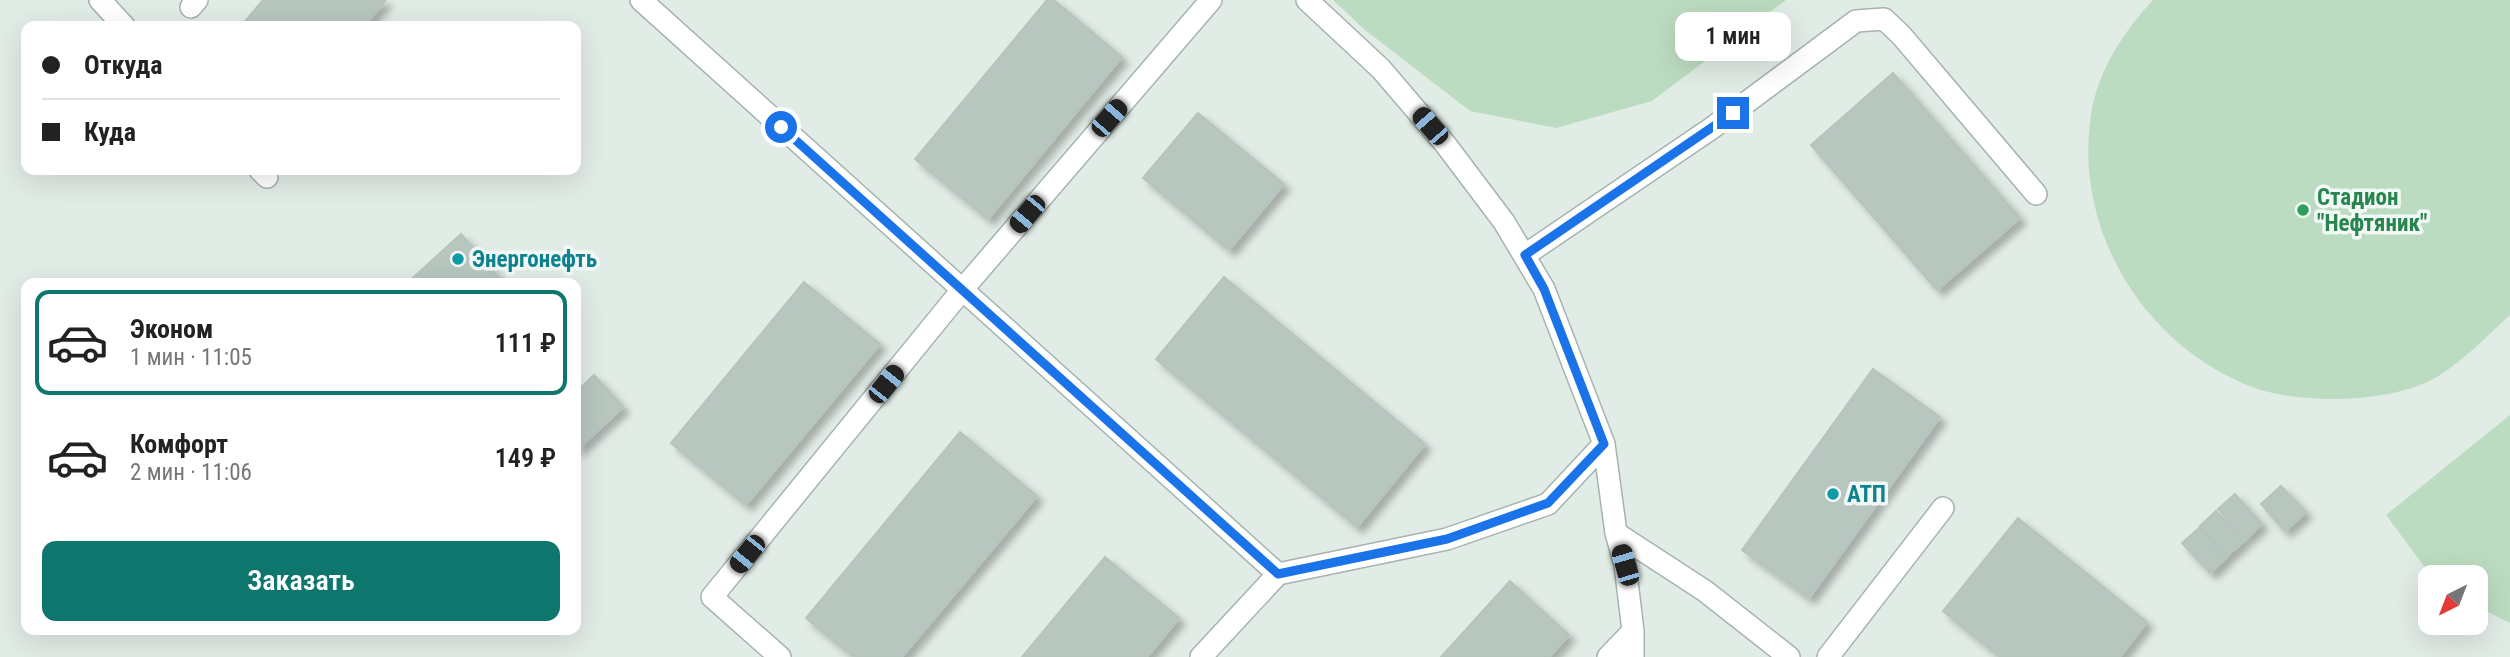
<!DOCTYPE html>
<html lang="ru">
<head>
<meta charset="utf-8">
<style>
	body { margin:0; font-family:"Roboto Condensed",sans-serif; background:#f2f2f2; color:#222; height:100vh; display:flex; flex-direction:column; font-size:26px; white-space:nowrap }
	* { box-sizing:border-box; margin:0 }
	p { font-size:23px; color:#767676 }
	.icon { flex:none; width:38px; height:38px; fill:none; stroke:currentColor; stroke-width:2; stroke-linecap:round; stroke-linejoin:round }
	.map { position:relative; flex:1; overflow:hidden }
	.sheet { position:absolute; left:21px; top:278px; width:560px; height:357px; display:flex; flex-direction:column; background:#fff; border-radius:14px; box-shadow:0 7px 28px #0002 }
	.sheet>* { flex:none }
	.hud { position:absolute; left:21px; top:21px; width:560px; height:154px; border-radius:14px; box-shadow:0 7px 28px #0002; display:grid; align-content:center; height:154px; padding:0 21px; background:#fff }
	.needle { width:46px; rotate:222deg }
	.controls { position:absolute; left:2418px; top:565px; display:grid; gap:14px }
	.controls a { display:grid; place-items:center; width:70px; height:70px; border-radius:14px; background:#fff; box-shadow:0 7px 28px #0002; font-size:35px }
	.end { position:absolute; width:32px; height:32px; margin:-16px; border:9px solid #1a73e8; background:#fff; box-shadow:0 0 0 4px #fff }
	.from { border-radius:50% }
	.bubble { position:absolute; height:49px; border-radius:14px; background:#fff; box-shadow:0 7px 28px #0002; font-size:23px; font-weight:600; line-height:49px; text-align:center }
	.car { position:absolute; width:21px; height:42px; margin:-21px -10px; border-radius:9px; box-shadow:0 0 5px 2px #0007; background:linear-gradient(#222 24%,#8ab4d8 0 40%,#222 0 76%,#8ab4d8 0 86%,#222 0) }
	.hud b { display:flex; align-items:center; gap:24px; height:66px; font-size:26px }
	.hud b+b { border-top:2px solid #e0e0e0 }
	.hud i { width:18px; height:18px; background:#222 }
	ul { padding:12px 0 0; list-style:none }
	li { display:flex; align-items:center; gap:21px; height:105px; margin:0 14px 10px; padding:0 7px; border:4px solid transparent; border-radius:14px }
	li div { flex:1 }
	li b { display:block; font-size:26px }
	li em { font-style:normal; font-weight:600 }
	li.selected { border-color:#0f766e }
	li>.icon { width:63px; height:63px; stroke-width:1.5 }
	.cta { display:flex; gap:14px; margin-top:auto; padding:14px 21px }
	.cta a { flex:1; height:80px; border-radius:14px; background:#0f766e; color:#fff; font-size:28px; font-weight:600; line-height:80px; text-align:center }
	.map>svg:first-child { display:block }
	.green { fill:#bcdcc1 }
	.building { fill:#b7c6bf; stroke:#b5c5bd; stroke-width:2; filter:url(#shadow) }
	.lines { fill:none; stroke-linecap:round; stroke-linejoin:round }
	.minor-casing { stroke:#a5b4ad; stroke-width:24 }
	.minor { stroke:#fff; stroke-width:21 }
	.route { stroke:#1a73e8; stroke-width:9 }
	.leisure-dot { fill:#2e9e5b; stroke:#f2f8f5; stroke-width:2.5 }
	.culture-dot { fill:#0f9aa8; stroke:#f2f8f5; stroke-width:2.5 }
	.labels { text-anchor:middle; stroke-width:7; stroke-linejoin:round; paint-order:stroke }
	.leisure-label { font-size:23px; font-weight:bold; fill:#27864d; stroke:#f2f8f5; text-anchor:start }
	.culture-label { font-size:23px; font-weight:bold; fill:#0d838f; stroke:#f2f8f5; text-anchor:start }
</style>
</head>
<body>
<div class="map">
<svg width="2510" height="657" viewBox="0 0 2510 657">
	<defs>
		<filter id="shadow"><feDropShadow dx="6" dy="6" stdDeviation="3.5" flood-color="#0004"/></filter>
	</defs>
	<rect width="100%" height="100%" fill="#e2ece6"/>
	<path class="green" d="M1333,0H1786L1652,101L1556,128L1470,111L1365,30Z
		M2153,0H2510V315C2487,336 2463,361 2437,377C2410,393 2370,398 2339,399C2305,399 2267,396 2236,380C2137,334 2074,224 2091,115C2097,72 2124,31 2153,0Z
		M2510,415V623L2476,606V578L2432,577L2386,515Z"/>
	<path class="building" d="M263,0H386L364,26H241Z
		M1047,0H1054L1122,57L988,219L915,159Z
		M1893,73L2020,218L1937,290L1811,145Z
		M1198,113L1284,184L1229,250L1143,178Z
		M461,234L505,284H406Z
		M1224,277L1425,444L1357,527L1156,359Z
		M804,282L880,344L746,505L671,443Z
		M1873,369L1940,417L1809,598L1742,550Z
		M594,375L623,407L576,451V392Z
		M960,432L1037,496L902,657H854L806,618Z
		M2281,486L2306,512L2285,531L2261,504Z
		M2235,494L2262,524L2246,539L2218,509Z
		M2216,511L2244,541L2227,556L2200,526Z
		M2018,518L2147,622L2120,657H2000L1943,611Z
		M2199,528L2226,558L2210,573L2182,543Z
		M1105,557L1179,618L1147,657H1022Z
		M1510,581L1569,635L1549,657H1441Z"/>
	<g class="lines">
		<g class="minor-casing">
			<path id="minor" d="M100,0L124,26
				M641,0L1278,574
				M1307,0L1381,69L1446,145L1504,222L1544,289L1604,444L1616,533L1625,565L1633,631V657
				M191,7L197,0
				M260,170L267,177
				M1525,255L1712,128L1856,21L1884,19L1901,35L2036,194
				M1616,533L1705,591L1789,657
				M780,657L712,597L962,290L1211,0
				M1201,657L1278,574L1447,539L1548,504L1604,444
				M1608,657L1633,631
				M1828,657L1943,508"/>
		</g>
		<use href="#minor" class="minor"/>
	</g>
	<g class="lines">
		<path class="route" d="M781,127L1278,574L1447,539L1548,503L1604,444L1544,289L1525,255L1733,113"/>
	</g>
	<circle class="leisure-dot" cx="2303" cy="210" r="7"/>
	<g class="culture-dot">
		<circle cx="458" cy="259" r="7"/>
		<circle cx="1833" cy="494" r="7"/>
	</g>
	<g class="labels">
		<g class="leisure-label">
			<text x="2317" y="205">Стадион<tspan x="2317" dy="26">"Нефтяник"</tspan></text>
		</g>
		<g class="culture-label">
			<text x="472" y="267">Энергонефть</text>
			<text x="1847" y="502">АТП</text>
		</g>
	</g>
</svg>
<div class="controls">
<a><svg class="needle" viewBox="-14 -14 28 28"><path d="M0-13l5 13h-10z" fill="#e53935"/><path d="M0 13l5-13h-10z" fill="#767676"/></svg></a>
</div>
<i class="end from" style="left:781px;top:127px"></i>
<i class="end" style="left:1733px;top:113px"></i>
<div class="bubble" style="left:1675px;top:12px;width:116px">1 мин</div>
<i class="car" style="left:1109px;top:118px;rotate:41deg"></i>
<i class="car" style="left:1430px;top:126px;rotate:319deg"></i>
<i class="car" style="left:1027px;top:214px;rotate:220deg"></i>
<i class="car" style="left:886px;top:384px;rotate:39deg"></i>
<i class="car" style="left:747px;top:554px;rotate:219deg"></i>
<i class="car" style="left:1625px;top:565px;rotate:344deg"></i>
<div class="hud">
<b><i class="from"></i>Откуда</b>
<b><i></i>Куда</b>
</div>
<section class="sheet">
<ul>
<li class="selected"><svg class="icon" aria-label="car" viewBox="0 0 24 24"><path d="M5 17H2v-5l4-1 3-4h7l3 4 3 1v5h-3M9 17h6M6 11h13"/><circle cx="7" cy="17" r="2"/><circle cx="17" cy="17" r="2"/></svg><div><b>Эконом</b><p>1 мин · 11:05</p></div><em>111 ₽</em></li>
<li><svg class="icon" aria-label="car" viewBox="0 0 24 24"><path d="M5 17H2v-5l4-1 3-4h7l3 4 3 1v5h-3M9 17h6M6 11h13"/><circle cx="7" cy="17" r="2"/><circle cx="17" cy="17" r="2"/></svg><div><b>Комфорт</b><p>2 мин · 11:06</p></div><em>149 ₽</em></li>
</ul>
<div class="cta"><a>Заказать</a></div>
</section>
</div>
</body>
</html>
